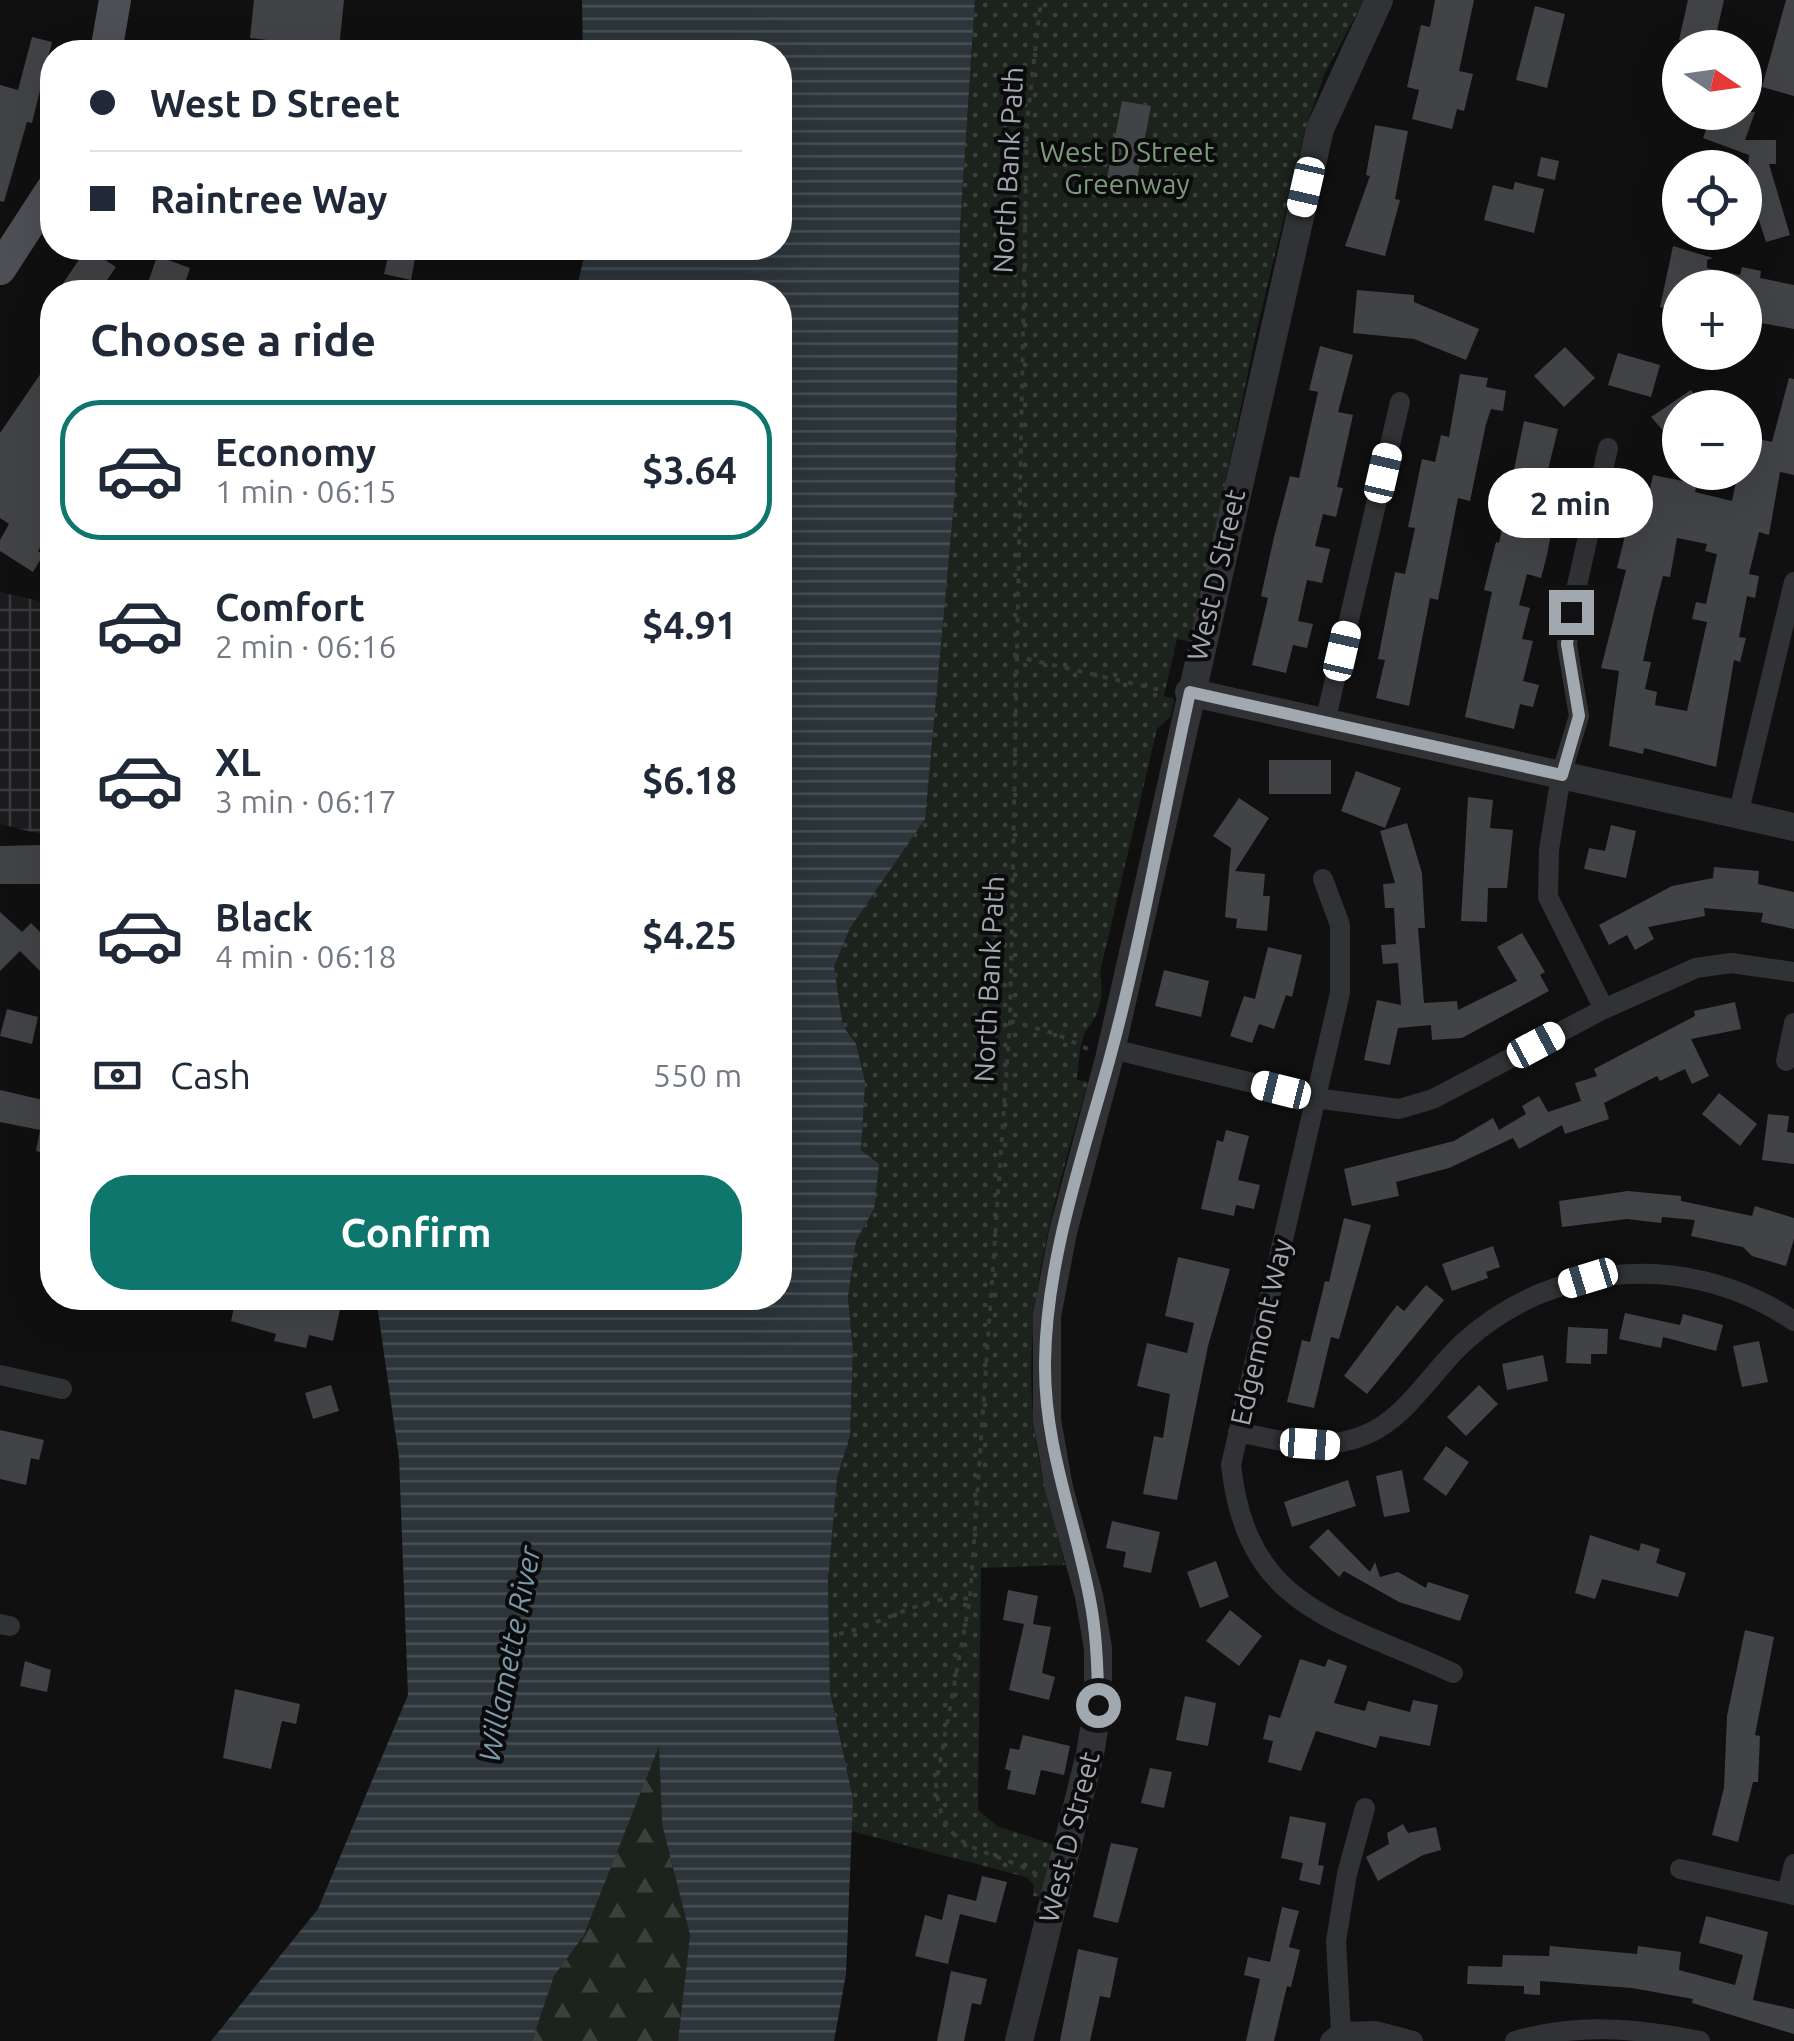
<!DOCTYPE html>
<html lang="en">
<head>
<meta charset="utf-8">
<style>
	body { margin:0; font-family:Ubuntu,sans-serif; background:#f2f2f3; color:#1f2937; height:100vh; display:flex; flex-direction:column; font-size:38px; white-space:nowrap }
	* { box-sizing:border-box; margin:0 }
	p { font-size:32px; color:#747a83 }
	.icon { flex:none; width:55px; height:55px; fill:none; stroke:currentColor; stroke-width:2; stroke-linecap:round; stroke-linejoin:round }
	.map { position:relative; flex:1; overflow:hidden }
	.drawer { position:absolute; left:40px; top:280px; width:752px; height:1030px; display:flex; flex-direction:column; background:#fff; border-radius:40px; box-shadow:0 10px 40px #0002 }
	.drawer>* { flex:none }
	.top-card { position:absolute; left:40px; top:40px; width:752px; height:220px; border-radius:40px; box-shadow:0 10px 40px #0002; display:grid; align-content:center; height:220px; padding:0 50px; background:#fff }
	.needle { width:65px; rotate:103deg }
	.fabs { position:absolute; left:1662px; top:30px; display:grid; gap:20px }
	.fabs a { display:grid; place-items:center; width:100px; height:100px; border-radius:50%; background:#fff; box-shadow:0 10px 40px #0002; font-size:50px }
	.end { position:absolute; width:45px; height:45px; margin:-22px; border:12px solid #a2a8b0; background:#111; box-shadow:0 0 0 5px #111 }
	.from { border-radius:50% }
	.bubble { position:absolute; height:70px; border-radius:35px; background:#fff; box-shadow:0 10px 40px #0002; font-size:32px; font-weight:700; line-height:70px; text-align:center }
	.car { position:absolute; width:30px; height:60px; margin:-30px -15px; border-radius:12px; box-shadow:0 0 8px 2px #0007; background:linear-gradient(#fff 24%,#345 0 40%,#fff 0 76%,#345 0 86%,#fff 0) }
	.top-card b { display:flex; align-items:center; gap:35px; height:95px; font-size:38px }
	.top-card b+b { border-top:2px solid #e0e1e3 }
	.top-card i { width:25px; height:25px; background:#1f2937 }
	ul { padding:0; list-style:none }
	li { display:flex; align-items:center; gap:30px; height:140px; margin:0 20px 15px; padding:0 30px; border:5px solid transparent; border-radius:40px }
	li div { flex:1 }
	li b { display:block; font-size:38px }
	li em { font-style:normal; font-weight:700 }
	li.active { border-color:#0f766e }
	li>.icon { width:90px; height:90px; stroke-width:1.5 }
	h2 { padding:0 50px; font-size:45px; line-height:120px }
	.pay { display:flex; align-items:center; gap:25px; height:110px; padding:0 50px; font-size:38px }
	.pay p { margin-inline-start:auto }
	.cta { display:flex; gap:20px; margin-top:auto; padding:20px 50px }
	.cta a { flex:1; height:115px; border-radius:40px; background:#0f766e; color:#fff; font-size:40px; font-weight:700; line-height:115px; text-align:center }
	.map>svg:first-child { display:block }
	.industrial { fill:url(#industrial-grid) }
	.forest { fill:url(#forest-firs) }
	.park { fill:url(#park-dots) }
	.water { fill:url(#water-rules) }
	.building { fill:#414346; fill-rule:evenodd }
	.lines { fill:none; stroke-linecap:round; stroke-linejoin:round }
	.path { stroke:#37393c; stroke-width:4; stroke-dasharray:5 8; stroke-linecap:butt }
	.minor { stroke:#313235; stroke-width:20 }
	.tertiary { stroke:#313235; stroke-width:28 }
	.primary { stroke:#4d4f54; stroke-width:32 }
	.route { stroke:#a2a8b0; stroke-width:12 }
	.labels { text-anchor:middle; stroke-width:8; stroke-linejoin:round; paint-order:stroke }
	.park-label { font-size:28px; fill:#7c9a7b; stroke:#0b0b0c }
	.street-label { font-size:28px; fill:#a2a8b0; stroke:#0b0b0c }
	.water-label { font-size:30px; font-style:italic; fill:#7b99a9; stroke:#0b0b0c }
</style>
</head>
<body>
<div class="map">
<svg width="1794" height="2041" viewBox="0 0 1794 2041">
	<defs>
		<pattern id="industrial-grid" width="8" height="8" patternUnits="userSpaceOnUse" patternTransform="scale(2.5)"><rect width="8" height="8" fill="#1c1c1e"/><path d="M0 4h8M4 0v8" fill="none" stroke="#3a3a3c"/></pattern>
		<pattern id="forest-firs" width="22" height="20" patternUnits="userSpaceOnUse" patternTransform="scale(2.5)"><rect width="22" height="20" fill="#1c231d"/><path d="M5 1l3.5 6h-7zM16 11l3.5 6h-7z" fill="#3a403b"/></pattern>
		<pattern id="park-dots" width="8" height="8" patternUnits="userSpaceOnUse" patternTransform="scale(2.5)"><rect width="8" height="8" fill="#1c231d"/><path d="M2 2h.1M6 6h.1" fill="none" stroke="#3a403b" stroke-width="1.8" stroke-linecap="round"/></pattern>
		<pattern id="water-rules" width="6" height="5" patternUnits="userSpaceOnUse" patternTransform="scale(2.5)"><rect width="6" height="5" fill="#2c353a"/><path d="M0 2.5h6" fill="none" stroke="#474f54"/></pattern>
	</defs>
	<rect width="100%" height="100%" fill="#101011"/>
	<path class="industrial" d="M0,592L52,604V837L0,824Z"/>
	<path class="forest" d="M659,1743L662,1824L690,1935L678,2041H532L554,1975L584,1935Z"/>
	<path class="park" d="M975,0H1364L1325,73L1305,130L1256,333L1193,642L1177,639L1164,696L1174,699L1171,716L1157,729L1100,972C1104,998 1100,1013 1086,1031C1079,1042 1079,1067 1077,1080L1088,1082C1057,1192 1023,1299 1033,1415C1037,1466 1053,1515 1065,1565L981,1568L978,1810L997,1826L1054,1845L1041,1897L1033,1896L1034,1885L1026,1877L851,1831L853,1799L830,1691L828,1582L837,1478L850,1436L853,1350L848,1297L856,1241L874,1209L861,1150L856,1045L843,1027L834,967L850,928L960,228Z"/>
	<path class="water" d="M582,0H975L960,228L955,490L925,819L850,928L834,967L843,1026L856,1044L865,1082L861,1150L879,1164L874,1209L856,1241L848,1297L853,1350L850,1436L837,1478L828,1582L830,1691L853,1799L846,1974L834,2041H678L690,1935L662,1824L659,1746L584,1935L554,1976L532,2041H211L318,1909L408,1695L399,1458L376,1298H780V292H576L586,248H780V52H583Z"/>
	<path class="building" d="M254,0H344L339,48L250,38Z
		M1435,0H1474L1459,71L1473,74L1464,111L1457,109L1452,129L1412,119L1419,90L1407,87L1421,25L1430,27Z
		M1688,0H1724L1713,48L1679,40Z
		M1786,0H1794V96L1762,87Z
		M1535,6L1565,14L1547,88L1516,80Z
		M32,37L52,42L32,123L27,122L4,202L0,201V85L18,90Z
		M1122,101L1151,106L1135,189L1106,183Z
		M1724,112H1755L1745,140H1776V164H1769L1790,235L1766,242L1756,211L1745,215L1749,155L1703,138L1712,115L1722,118Z
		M1375,125L1408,131L1395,199L1400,200L1385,256L1345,246L1370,176L1366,175Z
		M1541,157L1559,161L1555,180L1537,176Z
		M1515,182L1544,189L1534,233L1484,220L1493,185L1513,190Z
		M1673,246L1713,258L1707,260V268L1740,275L1742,267L1761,271L1760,278L1794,285V329L1745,320V288H1680V311L1660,307Z
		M87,248L116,267L99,292H57Z
		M390,248H417L411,280L384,274Z
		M157,256L190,268L182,292H145Z
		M1357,290L1414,295V302L1479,329L1466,360L1414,339L1353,333Z
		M1320,346L1353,355L1338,412L1353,415L1337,487L1343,488L1336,517L1323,514L1315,546L1330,549L1322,583L1307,580L1298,621L1313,624L1307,648L1293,645L1286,673L1252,665L1268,598L1261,596L1274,537L1290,476L1299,478L1318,392L1309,390Z
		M1565,347L1595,378L1564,407L1534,376Z
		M1618,353L1660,365L1651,397L1608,385Z
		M52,357V486L44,499L52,504V527L38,551L43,555L33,572L0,551V540L9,524L0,518V433Z
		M1460,374L1488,378L1486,387L1506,391L1503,411L1491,409L1486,424L1470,501L1458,498L1438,600L1430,598L1409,706L1376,698L1385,660L1378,659L1395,572L1405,574L1415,528L1408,527L1422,459L1435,462L1441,435L1449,437Z
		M1789,378L1794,379V475L1780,472L1769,535L1759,532L1749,574L1759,576L1755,598L1747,596L1739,637L1746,638L1740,662L1734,660L1716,767L1644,748L1643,754L1609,746L1619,671L1601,668L1626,570L1617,568L1634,499L1647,502L1653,475L1697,484L1695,492L1732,501L1738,472H1745V436L1772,442ZM1677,538L1707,544L1705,551L1717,554L1706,604L1696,602L1692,619L1707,622L1687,711L1655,705L1657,692L1645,689L1651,662L1643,661L1654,611L1663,576L1670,577Z
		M1691,390L1703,408H1680V450L1651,417Z
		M1524,421L1558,429L1545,482L1554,484L1547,516L1554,517L1547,555L1541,578L1527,574L1519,605L1530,608L1522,639L1533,641L1523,681L1539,685L1533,707L1520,704L1514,729L1465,717L1492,592L1484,590L1496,542L1499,543Z
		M1269,760H1331V794H1269Z
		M1356,771L1401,788L1385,828L1341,811Z
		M1468,797L1493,800L1490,828L1513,830L1507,888H1488L1487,922L1461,921Z
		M1239,798L1269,818L1235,871L1265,874L1263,896H1270L1267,931L1236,928L1237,919L1225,917L1231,848L1213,836Z
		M1407,823L1422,873L1425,928H1418L1424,1003L1457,1001L1458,1010L1517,981L1497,947L1522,933L1545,972L1540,975L1549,991L1462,1038L1432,1040L1431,1025L1398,1028L1390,1065L1364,1060L1377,1000L1401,1005L1398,963L1383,964L1381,945L1396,944L1394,908H1385L1383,884L1395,883L1380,831Z
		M1611,825L1636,831L1626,878L1584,869L1589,848L1605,851Z
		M41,845L42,884H0V846Z
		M1714,867L1759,871L1758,884L1794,892V929L1761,922L1763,913L1704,908L1705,916L1648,927L1654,939L1635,950L1627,935L1609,945L1599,925L1672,886L1713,878Z
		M0,912L22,932L31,923L52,944V983L20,951L0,971Z
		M1268,947L1302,955L1292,997L1286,995L1274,1029L1259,1024L1252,1043L1230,1036L1244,996L1255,999Z
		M1164,970L1209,981L1201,1017L1155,1006Z
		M1735,1002L1741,1029L1691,1039L1709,1076L1692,1084L1685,1069L1660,1081L1657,1076L1604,1103L1609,1119L1565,1134L1562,1125L1519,1149L1513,1138L1449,1168L1396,1182L1399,1196L1352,1206L1344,1169L1454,1141L1493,1118L1499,1130L1526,1114L1522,1106L1539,1096L1548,1112L1581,1101L1575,1083L1597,1076L1594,1069L1695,1016L1694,1011Z
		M7,1009L38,1017L32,1044L0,1036Z
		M0,1090L52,1102V1155L36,1151L40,1130L0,1122Z
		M1719,1093L1757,1124L1740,1146L1702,1114Z
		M1768,1114L1789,1116L1787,1132L1794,1133V1164L1762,1160Z
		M1226,1130L1249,1136L1238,1180L1260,1185L1254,1209L1236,1205L1234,1216L1201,1209L1217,1140L1223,1142Z
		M1628,1191L1681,1196V1201L1752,1216L1755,1206L1794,1218V1239L1786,1266L1752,1256L1743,1247L1691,1236L1695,1220L1662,1217L1661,1223L1627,1219L1562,1227L1559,1201Z
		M1344,1218L1371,1225L1339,1339L1331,1337L1314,1408L1287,1402L1302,1340L1310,1342L1325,1281L1329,1282Z
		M1493,1246L1500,1267L1486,1272L1488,1278L1452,1291L1442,1264Z
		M1178,1257L1230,1269L1208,1346L1177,1500L1143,1494L1154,1436L1163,1438L1170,1394L1137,1386L1147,1343L1187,1353L1194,1323L1165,1316Z
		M1426,1285L1444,1300L1367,1394L1344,1376L1397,1305L1404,1311Z
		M236,1298H339L342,1301L333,1341L309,1335L306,1348L274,1341L276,1334L231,1321Z
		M1625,1313L1680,1325L1683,1314L1723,1325L1716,1351L1663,1337L1661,1348L1619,1339Z
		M1568,1327L1608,1329L1607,1354H1591V1364L1566,1363Z
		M1759,1341L1768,1382L1742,1387L1733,1346Z
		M1543,1355L1548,1381L1507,1390L1502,1364Z
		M331,1385L339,1411L313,1419L305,1393Z
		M1479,1385L1498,1404L1466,1436L1447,1417Z
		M0,1430L44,1440L39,1460L31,1458L26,1485L0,1479Z
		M1446,1446L1469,1462L1446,1496L1423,1479Z
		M1402,1470L1410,1512L1384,1517L1376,1476Z
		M1348,1480L1356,1506L1292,1527L1284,1502Z
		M1112,1521L1160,1532L1151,1573L1123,1567L1126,1552L1106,1548Z
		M1328,1529L1370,1572L1375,1562L1380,1577L1398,1572L1426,1588L1428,1582L1469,1595L1460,1621L1399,1602L1344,1571L1339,1577L1309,1547Z
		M1590,1535L1639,1551L1641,1543L1660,1549L1656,1563L1686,1573L1678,1597L1602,1579L1595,1599L1575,1593Z
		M1216,1561L1229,1597L1200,1608L1187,1572Z
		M1008,1590L1038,1596L1033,1624L1051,1627L1042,1673L1055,1677L1049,1700L1009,1690L1024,1624L1003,1620Z
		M1230,1610L1262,1636L1239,1666L1206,1641Z
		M1745,1630L1774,1637L1755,1735L1760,1736L1758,1782H1753L1738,1842L1712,1835L1724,1788L1727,1716Z
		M1300,1659L1325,1667L1328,1659L1347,1666L1334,1703L1365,1711L1368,1701L1410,1712L1413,1700L1438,1705L1430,1746L1380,1736L1376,1748L1316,1731L1301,1771L1268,1762L1273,1741L1263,1739L1269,1715L1280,1718Z
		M25,1661L51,1670L47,1692L20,1686Z
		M235,1689L300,1704L296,1724L282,1721L271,1769L223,1758Z
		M1185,1696L1216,1703L1208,1746L1176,1740Z
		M1023,1735L1070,1746L1064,1775L1041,1770L1035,1795L1007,1789L1011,1771L1005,1769L1010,1748L1019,1750Z
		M1150,1768L1172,1772L1164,1808L1141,1803Z
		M1290,1816L1326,1823L1318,1865L1324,1866L1320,1885L1299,1880L1303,1863L1281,1858Z
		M1403,1824L1408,1833L1436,1827L1441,1850L1423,1855L1378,1881L1366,1857L1389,1844L1387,1833Z
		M1111,1843L1138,1848L1118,1923L1093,1917Z
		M982,1876L1007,1882L996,1923L960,1914L948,1964L915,1956L925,1915L942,1920L948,1894L976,1901Z
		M1282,1907L1299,1911L1289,1947L1300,1950L1291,1987L1287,1986L1274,2041H1246L1260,1979L1244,1975L1248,1957L1270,1962Z
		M1706,1916L1768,1932L1753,2000L1794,2009V2034L1692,2003L1693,1999L1632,1988L1540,1981V1995L1524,1994V1986L1467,1984L1468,1966L1502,1967L1503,1955L1549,1956L1550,1946L1637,1954L1638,1946L1681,1952L1679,1970L1735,1985L1743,1955L1699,1943Z
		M1078,1949L1118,1958L1110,1998L1100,1996L1090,2041H1060Z
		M951,1971L987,1979L981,2005L972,2003L964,2041H937Z"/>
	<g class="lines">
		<path class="path" d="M1014,656L1165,691
			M1010,1021L1056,1034L1090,1050
			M839,1634C882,1625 929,1592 970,1599
			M1037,1874C983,1845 941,1855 936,1784L970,1599L1010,1021L1027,122L1041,0"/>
		<path class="minor" d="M1325,722L1400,402
			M1738,815L1794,582
			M1323,879L1340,925V993L1231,1465C1247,1610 1337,1619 1453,1673
			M1604,1009L1548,897L1549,850L1561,775L1579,716L1567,645L1571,612L1608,448
			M1112,1049L1315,1098L1399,1109L1433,1099L1604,1009L1696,968L1731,963L1794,972
			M1786,1061L1794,1023
			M0,1375L62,1389
			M1238,1432C1281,1441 1322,1453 1365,1435C1407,1418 1431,1372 1464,1342C1557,1258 1692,1252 1794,1321
			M0,1624L10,1626
			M1680,1869L1794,1895
			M1787,1893L1794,1864
			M1341,2032L1375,2031L1413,2041
			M1330,2041L1341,2032L1336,1941L1347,1874L1365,1808
			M1515,2041C1577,2023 1637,2028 1700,2041"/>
		<path class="tertiary" d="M1189,692L1794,827
			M1019,2041L1090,1754L1098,1705V1648L1089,1596L1059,1488L1047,1420V1316L1063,1232L1109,1059L1320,129L1379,0"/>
		<path class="primary" d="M106,52L115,0
			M0,269L52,189"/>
	</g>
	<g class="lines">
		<path class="route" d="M1098,1705C1098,1669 1097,1635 1090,1600C1075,1519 1044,1447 1045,1363C1046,1261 1082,1159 1109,1061C1142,940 1163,814 1190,692L1562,775L1579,716L1567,644L1571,612"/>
	</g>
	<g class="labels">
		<g class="park-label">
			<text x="1127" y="162">West D Street<tspan x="1127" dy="32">Greenway</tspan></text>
		</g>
		<g class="street-label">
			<text transform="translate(1008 170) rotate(-87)" y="10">North Bank Path</text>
			<text transform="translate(1216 575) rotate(-77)" y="10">West D Street</text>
			<text transform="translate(989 979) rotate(-87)" y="10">North Bank Path</text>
			<text transform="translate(1261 1332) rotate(-77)" y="10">Edgemont Way</text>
			<text transform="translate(1069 1837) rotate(-76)" y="10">West D Street</text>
		</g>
		<g class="water-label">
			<text transform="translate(510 1654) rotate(-79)" y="10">Willamette River</text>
		</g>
	</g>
</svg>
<div class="fabs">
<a><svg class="needle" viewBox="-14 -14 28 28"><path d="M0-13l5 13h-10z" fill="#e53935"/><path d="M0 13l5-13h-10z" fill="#747a83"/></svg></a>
<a><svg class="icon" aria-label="locate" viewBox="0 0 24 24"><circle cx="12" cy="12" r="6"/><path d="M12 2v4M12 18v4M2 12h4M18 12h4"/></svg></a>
<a>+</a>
<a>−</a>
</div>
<i class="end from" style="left:1098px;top:1705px"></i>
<i class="end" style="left:1571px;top:612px"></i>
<div class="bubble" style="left:1488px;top:468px;width:165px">2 min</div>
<i class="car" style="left:1306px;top:187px;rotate:193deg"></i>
<i class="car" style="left:1383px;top:473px;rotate:13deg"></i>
<i class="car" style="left:1342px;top:651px;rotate:13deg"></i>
<i class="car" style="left:1536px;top:1045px;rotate:62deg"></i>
<i class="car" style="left:1281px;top:1090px;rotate:284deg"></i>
<i class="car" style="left:1588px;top:1278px;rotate:253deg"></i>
<i class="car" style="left:1310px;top:1444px;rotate:94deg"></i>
<div class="top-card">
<b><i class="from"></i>West D Street</b>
<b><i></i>Raintree Way</b>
</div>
<section class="drawer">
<h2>Choose a ride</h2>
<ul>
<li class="active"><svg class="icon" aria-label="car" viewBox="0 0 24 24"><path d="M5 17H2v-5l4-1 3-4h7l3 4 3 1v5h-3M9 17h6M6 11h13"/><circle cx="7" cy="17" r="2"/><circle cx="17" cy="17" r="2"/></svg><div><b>Economy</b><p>1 min · 06:15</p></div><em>$3.64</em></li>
<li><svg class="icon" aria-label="car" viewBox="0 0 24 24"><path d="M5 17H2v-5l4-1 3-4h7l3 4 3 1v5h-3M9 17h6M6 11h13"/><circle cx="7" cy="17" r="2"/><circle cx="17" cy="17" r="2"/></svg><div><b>Comfort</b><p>2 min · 06:16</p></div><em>$4.91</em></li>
<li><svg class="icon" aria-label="car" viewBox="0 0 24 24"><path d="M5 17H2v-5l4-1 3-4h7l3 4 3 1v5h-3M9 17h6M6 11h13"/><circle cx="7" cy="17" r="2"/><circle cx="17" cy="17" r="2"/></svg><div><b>XL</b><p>3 min · 06:17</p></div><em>$6.18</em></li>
<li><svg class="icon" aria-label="car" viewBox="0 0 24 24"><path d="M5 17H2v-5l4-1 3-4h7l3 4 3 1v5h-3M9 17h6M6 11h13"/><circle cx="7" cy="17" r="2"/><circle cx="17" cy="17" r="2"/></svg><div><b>Black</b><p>4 min · 06:18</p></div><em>$4.25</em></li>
</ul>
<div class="pay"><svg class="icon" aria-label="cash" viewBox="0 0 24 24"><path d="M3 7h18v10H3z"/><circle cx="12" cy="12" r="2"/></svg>Cash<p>550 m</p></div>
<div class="cta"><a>Confirm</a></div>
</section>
</div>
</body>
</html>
